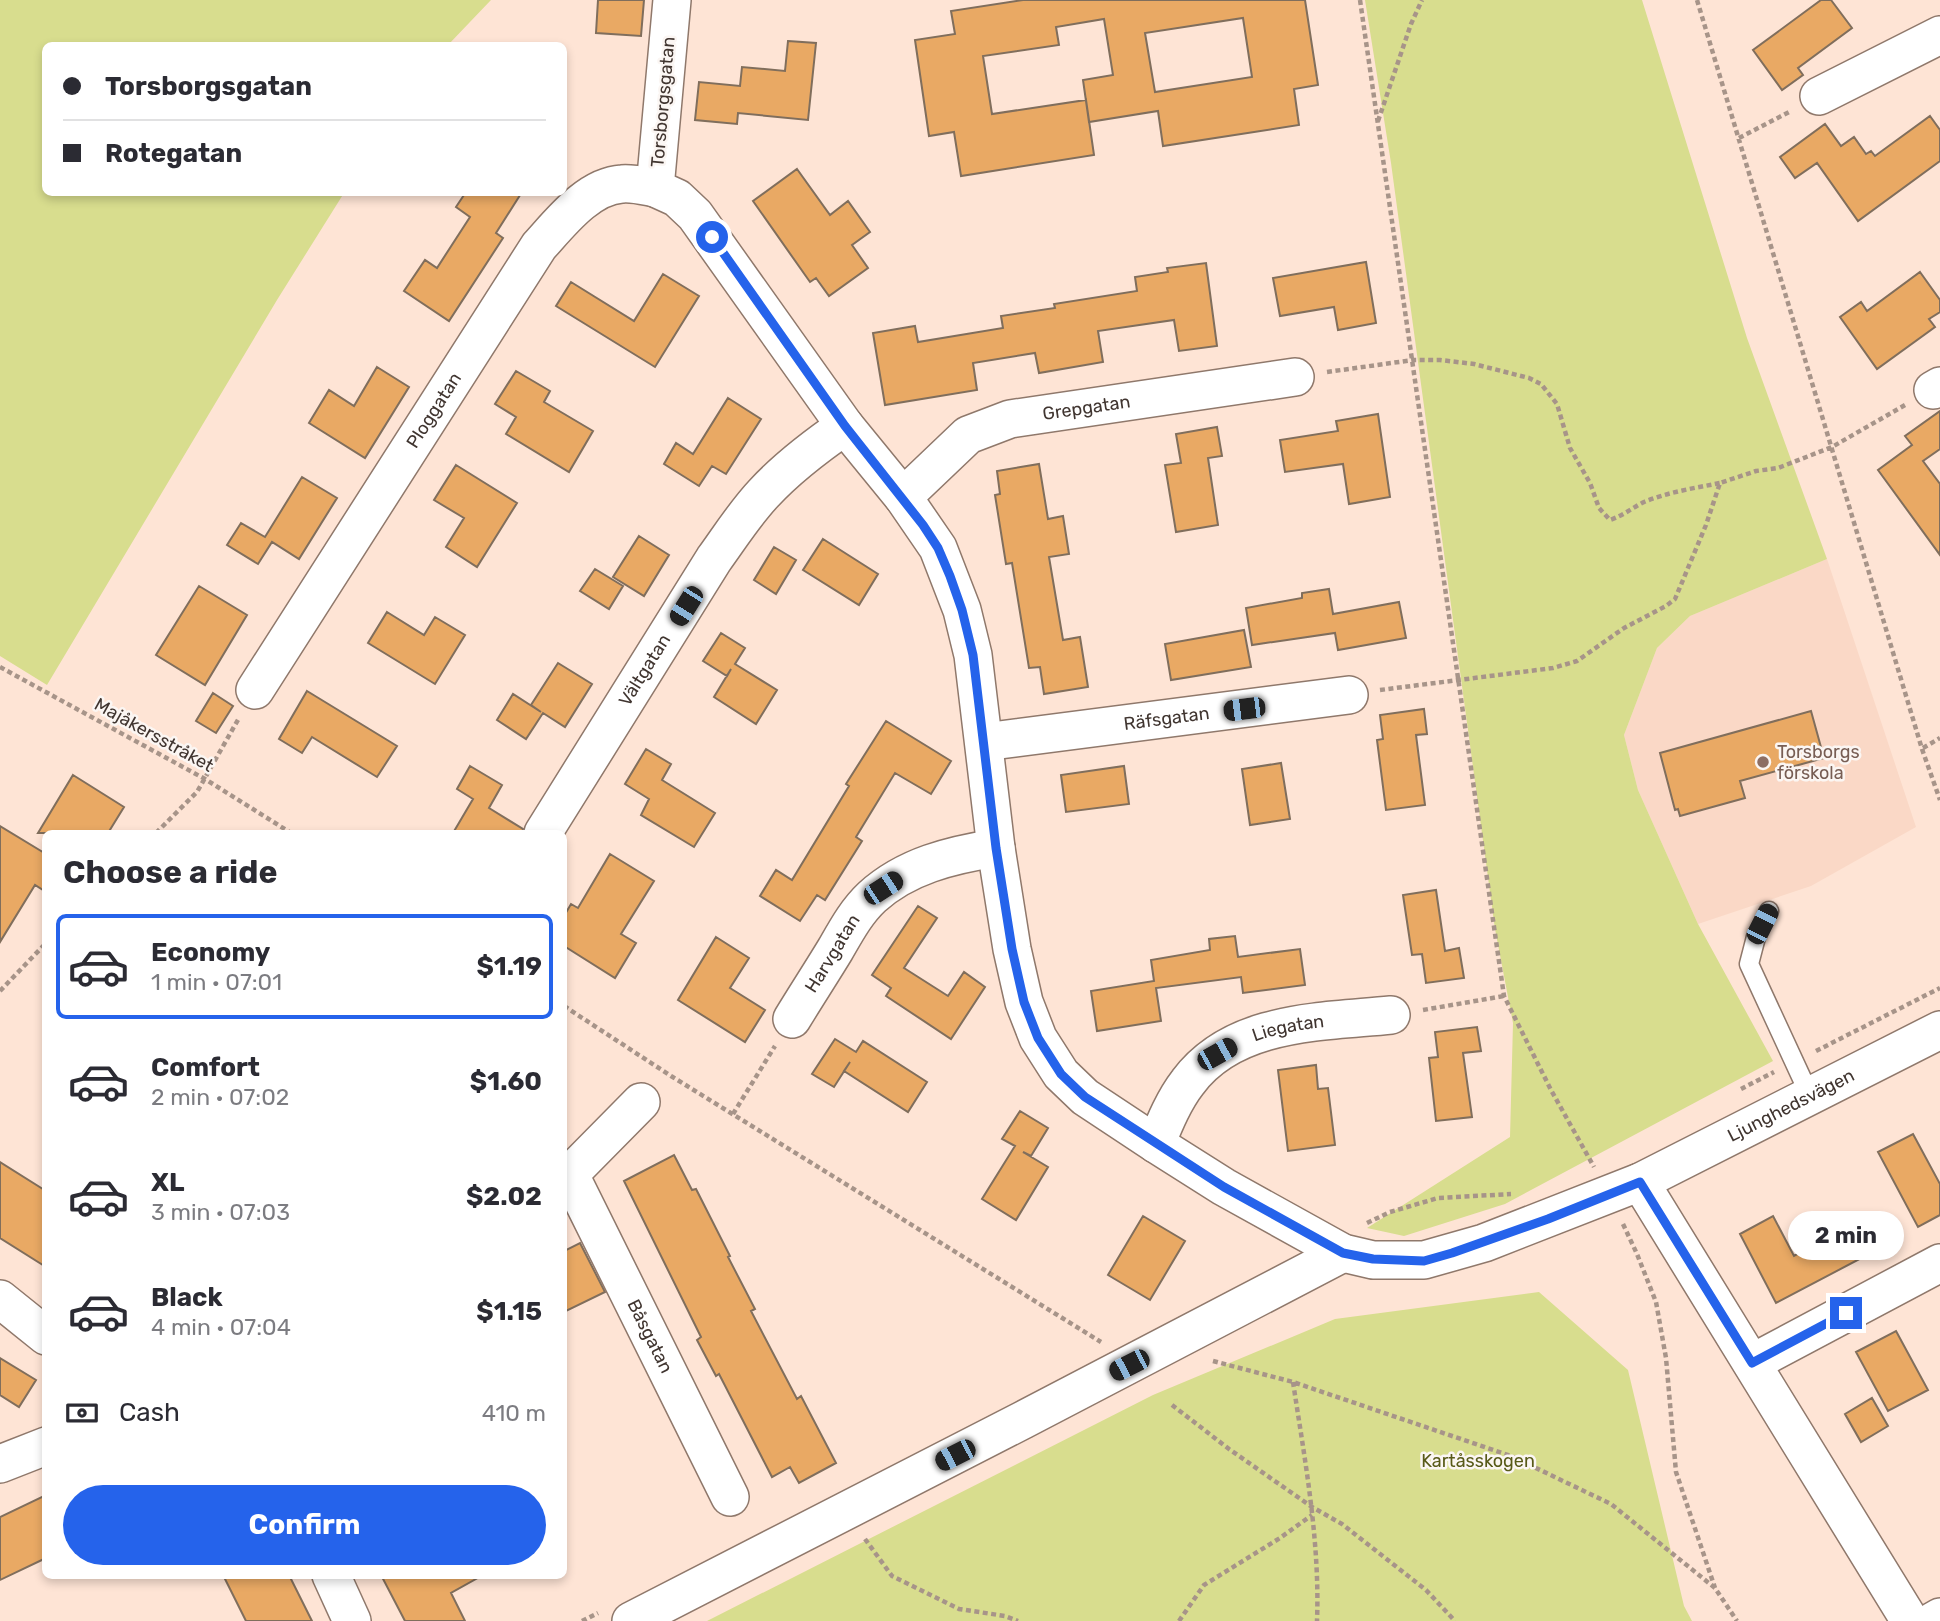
<!DOCTYPE html>
<html lang="en">
<head>
<meta charset="utf-8">
<style>
	body { margin:0; font-family:Rubik,sans-serif; background:#f7f7f7; color:#2b2b33; height:100vh; display:flex; flex-direction:column; font-size:26px; white-space:nowrap }
	* { box-sizing:border-box; margin:0 }
	p { font-size:23px; color:#7c7c81 }
	.icon { flex:none; width:38px; height:38px; fill:none; stroke:currentColor; stroke-width:2; stroke-linecap:round; stroke-linejoin:round }
	.map { position:relative; flex:1; overflow:hidden }
	.side { position:absolute; left:42px; top:830px; width:525px; height:749px; display:flex; flex-direction:column; background:#fff; border-radius:10px; box-shadow:0 4px 10px #0003 }
	.side>* { flex:none }
	.top-card { position:absolute; left:42px; top:42px; width:525px; height:154px; border-radius:10px; box-shadow:0 4px 10px #0003; display:grid; align-content:center; height:154px; padding:0 21px; background:#fff }
	.end { position:absolute; width:32px; height:32px; margin:-16px; border:9px solid #2563eb; background:#fff; box-shadow:0 0 0 4px #fff }
	.from { border-radius:50% }
	.bubble { position:absolute; height:49px; border-radius:24px; background:#fff; box-shadow:0 4px 10px #0003; font-size:23px; font-weight:700; line-height:49px; text-align:center }
	.car { position:absolute; width:21px; height:42px; margin:-21px -10px; border-radius:9px; box-shadow:0 0 5px 2px #0007; background:linear-gradient(#222 24%,#8ab4d8 0 40%,#222 0 76%,#8ab4d8 0 86%,#222 0) }
	.top-card b { display:flex; align-items:center; gap:24px; height:66px; font-size:26px }
	.top-card b+b { border-top:2px solid #e1e1e2 }
	.top-card i { width:18px; height:18px; background:#2b2b33 }
	ul { padding:0; list-style:none }
	li { display:flex; align-items:center; gap:21px; height:105px; margin:0 14px 10px; padding:0 7px; border:4px solid transparent; border-radius:10px }
	li div { flex:1 }
	li b { display:block; font-size:26px }
	li em { font-style:normal; font-weight:700 }
	li.selected { border-color:#2563eb }
	li>.icon { width:63px; height:63px; stroke-width:1.5 }
	h2 { padding:0 21px; font-size:32px; line-height:84px }
	.pay { display:flex; align-items:center; gap:18px; height:77px; padding:0 21px; font-size:26px }
	.pay p { margin-inline-start:auto }
	.primary-button { display:flex; gap:14px; margin-top:auto; padding:14px 21px }
	.primary-button a { flex:1; height:80px; border-radius:42px; background:#2563eb; color:#fff; font-size:28px; font-weight:700; line-height:80px; text-align:center }
	.map>svg:first-child { display:block }
	.built { fill:#fad8c6 }
	.green { fill:#d8dd8e }
	.building { fill:#e9a964; stroke:#806e5c; stroke-width:2; fill-rule:evenodd }
	.lines { fill:none; stroke-linecap:round; stroke-linejoin:round }
	.lane-casing { stroke:#8f786b; stroke-width:21 }
	.street-casing { stroke:#8f786b; stroke-width:40 }
	.path { stroke:#a79489; stroke-width:4.5; stroke-dasharray:5 3.5; stroke-linecap:butt }
	.lane { stroke:#fff; stroke-width:18 }
	.street { stroke:#fff; stroke-width:37 }
	.route { stroke:#2563eb; stroke-width:9 }
	.education-dot { fill:#8d6e63; stroke:#fbf6f3; stroke-width:2.5 }
	.labels { text-anchor:middle; stroke-width:5; stroke-linejoin:round; paint-order:stroke }
	.street-label { font-size:18px; fill:#403530; stroke:#fbf6f3 }
	.education-label { font-size:18px; fill:#785e54; stroke:#fbf6f3; text-anchor:start }
	.park-label { font-size:18px; fill:#585a18; stroke:#fbf6f3 }
</style>
</head>
<body>
<div class="map">
<svg width="1940" height="1621" viewBox="0 0 1940 1621">
	<rect width="100%" height="100%" fill="#fee4d5"/>
	<path class="built" d="M1827,559L1916,827L1811,886L1698,924L1638,790L1624,735L1657,648L1690,616Z"/>
	<path class="green" d="M0,0H491L448,45L46,46V192L344,193L277,300L47,685L0,656Z
		M1365,0H1642L1747,338L1827,559L1690,616L1657,648L1624,735L1638,790L1698,924L1773,1061L1505,1204L1404,1236L1367,1228L1510,1137L1513,1023L1495,929L1391,163Z
		M1539,1292L1628,1370L1684,1606L1692,1621H707L1153,1395L1335,1319Z"/>
	<path class="building" d="M598,0H644L641,36L596,33Z
		M1023,0H1305L1318,85L1294,89L1299,125L1163,146L1158,111L1089,122L1083,80L1113,75L1104,19L1056,27L1059,45L983,56L992,114L1086,100L1094,155L961,176L954,132L929,136L915,40L955,34L951,11ZM1243,18L1252,77L1155,92L1145,33Z
		M1821,0H1831L1852,28L1798,68L1803,75L1782,90L1753,50Z
		M788,41L816,43L808,120L738,113L737,124L695,120L699,82L740,86L742,67L785,71Z
		M1930,116L1940,130V161L1858,221L1817,163L1795,178L1780,157L1825,124L1841,146L1854,137L1866,154L1871,151L1875,156Z
		M797,169L830,215L848,201L870,232L852,245L868,268L829,296L816,278L810,282L753,201Z
		M466,192H522L496,233L503,238L449,321L404,291L425,260L437,268L470,217L456,207Z
		M1366,262L1376,323L1338,330L1334,307L1280,316L1273,278Z
		M1206,263L1217,346L1179,351L1174,320L1098,331L1103,362L1039,373L1035,353L973,363L977,390L885,405L873,333L915,326L918,342L1003,328L1001,316L1055,308L1054,304L1137,291L1135,277L1168,272L1167,268Z
		M1920,272L1940,300V312L1929,319L1935,327L1877,369L1840,317L1861,302L1867,311Z
		M663,274L699,296L655,367L556,306L571,282L634,321Z
		M377,367L409,387L365,458L309,423L329,390L354,406Z
		M516,371L550,391L544,402L593,431L569,472L506,434L516,417L495,404Z
		M728,398L761,419L726,474L712,466L699,486L664,464L676,443L693,454Z
		M1940,411V449L1923,461L1940,484V555L1878,470L1912,445L1905,436Z
		M1378,414L1390,497L1349,504L1343,464L1285,472L1280,440L1338,431L1336,421Z
		M1217,427L1222,456L1208,458L1218,525L1176,532L1165,465L1181,463L1176,434Z
		M1039,464L1048,519L1063,516L1069,554L1049,557L1063,640L1080,637L1088,687L1044,694L1040,667L1029,668L1012,563L1006,564L995,495L1000,494L997,471Z
		M456,465L517,503L477,567L446,547L464,518L434,500Z
		M302,477L337,498L299,559L272,542L258,564L227,545L241,523L265,537Z
		M639,536L669,555L644,596L613,577Z
		M823,539L878,574L859,605L803,570Z
		M774,547L796,560L776,594L754,580Z
		M595,569L623,586L609,609L580,591Z
		M199,586L247,615L205,685L156,655Z
		M1329,589L1333,614L1399,602L1406,638L1338,650L1335,633L1252,645L1246,608L1302,598V593Z
		M387,612L424,635L435,617L465,635L435,684L368,643Z
		M1244,630L1251,667L1171,680L1165,644Z
		M721,633L745,648L735,664L777,690L756,724L714,697L731,669L727,676L703,661Z
		M558,663L592,684L565,727L543,713L526,739L497,720L513,694L541,712L531,705Z
		M307,691L397,746L377,777L312,737L302,753L279,739Z
		M213,693L233,706L216,733L196,721Z
		M1424,709L1427,734L1416,735L1425,805L1386,810L1377,740L1383,739L1380,715Z
		M1811,711L1824,758L1740,781L1745,798L1680,816L1678,809L1675,810L1660,753Z
		M886,721L951,761L931,794L895,773L856,837L862,841L825,900L817,895L800,921L760,896L776,870L792,880L849,786L846,784Z
		M646,749L671,764L662,780L715,813L694,847L641,815L649,799L625,784Z
		M1281,763L1290,819L1250,825L1242,769Z
		M470,766L502,785L489,808L523,829L522,833H453L473,799L457,789Z
		M1124,766L1129,804L1066,812L1061,775Z
		M73,775L124,807L108,833H38Z
		M0,826L46,854V892L35,885L0,942Z
		M610,854L654,881L621,934L636,943L615,978L564,946V916L571,904L578,908Z
		M1436,890L1445,951L1459,948L1464,978L1426,983L1422,954L1412,955L1403,895Z
		M918,906L937,918L904,968L948,996L964,972L985,987L951,1039L886,996L891,988L872,975Z
		M1235,936L1238,957L1300,949L1305,985L1243,993L1241,977L1156,988L1161,1021L1097,1031L1091,991L1154,981L1151,960L1210,950L1209,939Z
		M716,937L749,958L730,988L765,1010L745,1042L678,1000Z
		M1477,1027L1481,1051L1463,1053L1472,1117L1436,1121L1429,1058L1438,1057L1435,1032Z
		M835,1039L856,1052L863,1041L927,1082L908,1112L844,1071L850,1062L834,1087L812,1074Z
		M1316,1065L1318,1089L1328,1088L1335,1145L1288,1151L1278,1070Z
		M1020,1111L1048,1128L1031,1156L1023,1152L1048,1167L1016,1220L982,1199L1015,1146L1002,1139Z
		M1913,1134L1940,1184V1215L1918,1227L1878,1152Z
		M674,1155L692,1190L696,1189L730,1256L728,1257L755,1309L751,1311L797,1399L801,1396L836,1463L799,1483L790,1467L772,1477L719,1374L716,1376L697,1340L701,1337L624,1181Z
		M0,1162L46,1191V1267L0,1238Z
		M1143,1216L1185,1241L1150,1300L1108,1275Z
		M1773,1216L1794,1256L1853,1224L1869,1254L1776,1303L1740,1234Z
		M580,1243L605,1292L564,1312V1251Z
		M1896,1331L1928,1390L1888,1411L1856,1352Z
		M0,1358L36,1380L19,1407L0,1395Z
		M1872,1398L1888,1426L1861,1442L1845,1414Z
		M46,1495V1558L0,1580V1517Z
		M223,1575H289L312,1621H246Z
		M381,1575H483L451,1593L465,1621H405Z"/>
	<g class="lines">
		<g class="lane-casing">
			<path id="lane" d="M1769,911L1756,937L1749,964L1810,1096"/>
		</g>
		<g class="street-casing">
			<g id="street">
				<path id="s1" d="M672,0L655,188L677,198L695,215L845,426L903,497L938,548L962,610L973,655L996,848L1012,949L1024,1002L1038,1038L1061,1074L1085,1097L1156,1144L1224,1187L1343,1253L1373,1260H1424L1484,1243L1640,1182L1940,1030"/>
				<path d="M1819,96L1940,35"/>
				<path d="M1933,390L1940,386"/>
				<path id="s2" d="M903,497L968,435L1010,419L1295,377"/>
				<path id="s3" d="M255,690L539,246C560,223 588,186 622,184C633,183 644,186 655,188"/>
				<path id="s4" d="M984,742L1349,695"/>
				<path id="s5" d="M543,833L714,559C730,537 745,513 764,493C788,467 816,446 845,426"/>
				<path id="s6" d="M792,1019C806,996 821,973 835,950C846,931 856,912 872,897C906,866 951,855 996,848"/>
				<path id="s7" d="M1156,1144C1165,1122 1174,1100 1188,1082C1234,1020 1322,1022 1391,1015"/>
				<path id="s8" d="M570,1175L730,1497"/>
				<path d="M564,1180L641,1102"/>
				<path d="M1640,1182L1910,1621"/>
				<path d="M0,1299L46,1336"/>
				<path d="M1752,1363L1940,1263"/>
				<path d="M0,1464L46,1446"/>
				<path d="M331,1575L352,1621"/>
				<path d="M631,1621L1023,1420L1343,1253"/>
				<path d="M1933,1621L1940,1617"/>
			</g>
		</g>
		<path class="path" d="M1360,0L1504,996L1551,1090L1594,1167
			M1697,0L1922,749L1940,800
			M1378,121L1411,24L1422,0
			M1739,138L1791,111
			M1327,372L1413,360H1440L1474,364L1529,378L1541,384L1557,404L1570,448L1590,483L1599,508L1610,520C1624,515 1632,508 1644,502C1668,492 1695,488 1720,483
			M0,667L205,779L291,833
			M1380,690L1553,668L1577,661L1624,628L1666,606L1675,599L1706,525L1720,483L1756,471L1778,468L1832,447L1905,405
			M1923,748L1940,738
			M156,833L197,792L239,718
			M0,991L46,943
			M564,1006L671,1076L1101,1342
			M1423,1010L1504,996
			M1816,1051L1940,988
			M1741,1089L1774,1072
			M733,1114L775,1046
			M1367,1223L1390,1212L1438,1198L1511,1194
			M1623,1224L1637,1254L1656,1302L1666,1358L1676,1472L1715,1588
			M1213,1361L1293,1382L1511,1456L1611,1504L1715,1588L1737,1621
			M1293,1382C1305,1461 1320,1541 1317,1621
			M1172,1405L1229,1449L1312,1507L1342,1524L1426,1590L1455,1621
			M865,1539L892,1576L959,1609L1005,1616L1018,1621
			M582,1621L598,1613
			M1179,1621L1204,1585L1280,1538L1312,1515"/>
		<use href="#lane" class="lane"/>
		<use href="#street" class="street"/>
	</g>
	<g class="lines">
		<path class="route" d="M712,237L845,426L923,525L938,548L950,576L962,610L973,655L996,848L1012,949L1024,1002L1038,1038L1061,1074L1085,1097L1224,1187L1343,1253L1373,1259L1424,1261L1452,1253L1548,1219L1640,1182L1752,1363L1846,1313"/>
	</g>
	<circle class="education-dot" cx="1763" cy="762" r="7"/>
	<g class="labels">
		<g class="street-label">
			<text transform="translate(663 102) rotate(-85)" y="6">Torsborgsgatan</text>
			<text dy="6" stroke="none"><textPath href="#s2" startOffset="212">Grepgatan</textPath></text>
			<text dy="6" stroke="none"><textPath href="#s3" startOffset="332">Ploggatan</textPath></text>
			<text dy="6" stroke="none"><textPath href="#s5" startOffset="192">Vältgatan</textPath></text>
			<text dy="6" stroke="none"><textPath href="#s4" startOffset="184">Räfsgatan</textPath></text>
			<text transform="translate(154 735) rotate(29)" y="6">Majåkersstråket</text>
			<text dy="6" stroke="none"><textPath href="#s6" startOffset="77">Harvgatan</textPath></text>
			<text dy="6" stroke="none"><textPath href="#s7" startOffset="187">Liegatan</textPath></text>
			<text dy="6" stroke="none"><textPath href="#s1" startOffset="2011">Ljunghedsvägen</textPath></text>
			<text dy="6" stroke="none"><textPath href="#s8" startOffset="180">Båsgatan</textPath></text>
		</g>
		<g class="education-label">
			<text x="1777" y="758">Torsborgs<tspan x="1777" dy="21">förskola</tspan></text>
		</g>
		<g class="park-label">
			<text x="1478" y="1467">Kartåsskogen</text>
		</g>
	</g>
</svg>
<i class="end from" style="left:712px;top:237px"></i>
<i class="end" style="left:1846px;top:1313px"></i>
<div class="bubble" style="left:1788px;top:1211px;width:116px">2 min</div>
<i class="car" style="left:686px;top:606px;rotate:212deg"></i>
<i class="car" style="left:1244px;top:709px;rotate:263deg"></i>
<i class="car" style="left:883px;top:888px;rotate:57deg"></i>
<i class="car" style="left:1762px;top:924px;rotate:27deg"></i>
<i class="car" style="left:1217px;top:1054px;rotate:61deg"></i>
<i class="car" style="left:1129px;top:1365px;rotate:243deg"></i>
<i class="car" style="left:955px;top:1455px;rotate:243deg"></i>
<div class="top-card">
<b><i class="from"></i>Torsborgsgatan</b>
<b><i></i>Rotegatan</b>
</div>
<section class="side">
<h2>Choose a ride</h2>
<ul>
<li class="selected"><svg class="icon" aria-label="car" viewBox="0 0 24 24"><path d="M5 17H2v-5l4-1 3-4h7l3 4 3 1v5h-3M9 17h6M6 11h13"/><circle cx="7" cy="17" r="2"/><circle cx="17" cy="17" r="2"/></svg><div><b>Economy</b><p>1 min · 07:01</p></div><em>$1.19</em></li>
<li><svg class="icon" aria-label="car" viewBox="0 0 24 24"><path d="M5 17H2v-5l4-1 3-4h7l3 4 3 1v5h-3M9 17h6M6 11h13"/><circle cx="7" cy="17" r="2"/><circle cx="17" cy="17" r="2"/></svg><div><b>Comfort</b><p>2 min · 07:02</p></div><em>$1.60</em></li>
<li><svg class="icon" aria-label="car" viewBox="0 0 24 24"><path d="M5 17H2v-5l4-1 3-4h7l3 4 3 1v5h-3M9 17h6M6 11h13"/><circle cx="7" cy="17" r="2"/><circle cx="17" cy="17" r="2"/></svg><div><b>XL</b><p>3 min · 07:03</p></div><em>$2.02</em></li>
<li><svg class="icon" aria-label="car" viewBox="0 0 24 24"><path d="M5 17H2v-5l4-1 3-4h7l3 4 3 1v5h-3M9 17h6M6 11h13"/><circle cx="7" cy="17" r="2"/><circle cx="17" cy="17" r="2"/></svg><div><b>Black</b><p>4 min · 07:04</p></div><em>$1.15</em></li>
</ul>
<div class="pay"><svg class="icon" aria-label="cash" viewBox="0 0 24 24"><path d="M3 7h18v10H3z"/><circle cx="12" cy="12" r="2"/></svg>Cash<p>410 m</p></div>
<div class="primary-button"><a>Confirm</a></div>
</section>
</div>
</body>
</html>
